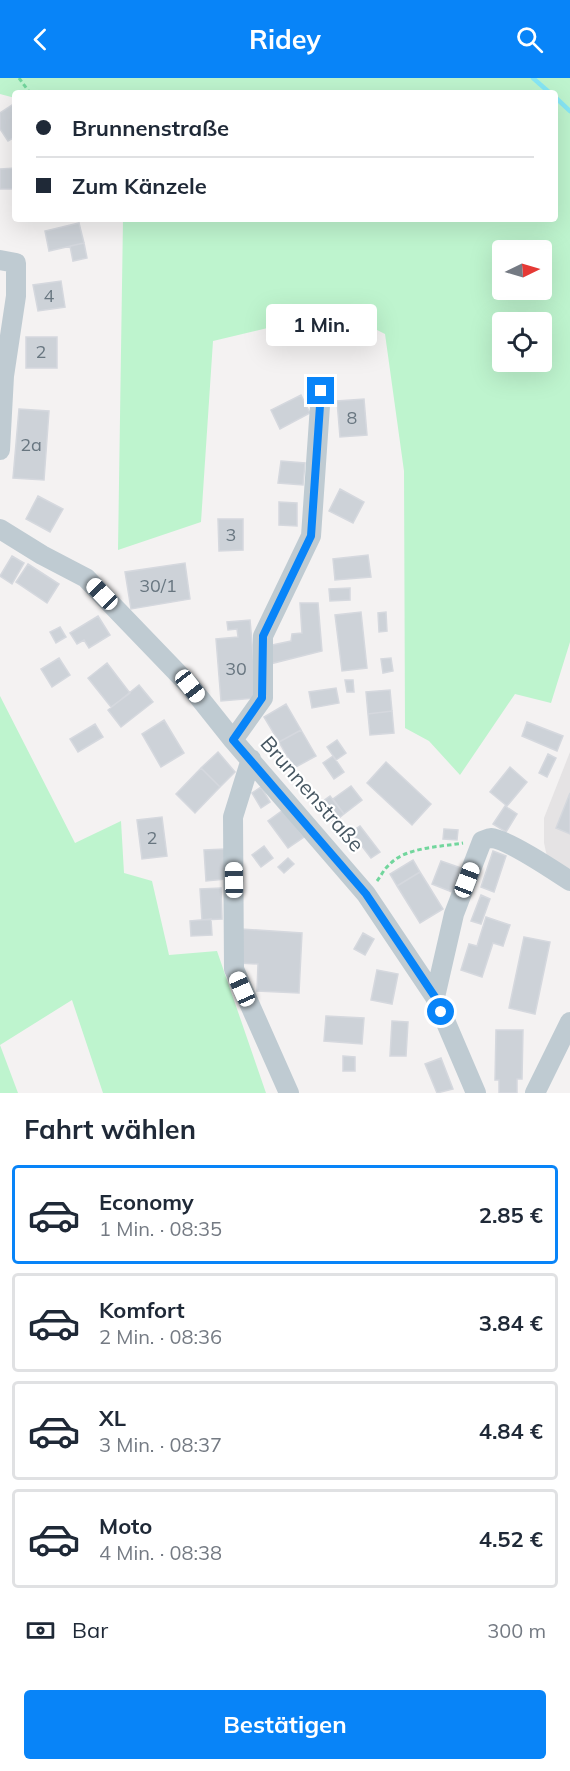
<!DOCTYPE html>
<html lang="de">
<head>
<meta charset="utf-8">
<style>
	body { margin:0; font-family:Mulish,sans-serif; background:#f6f6f7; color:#1f2937; height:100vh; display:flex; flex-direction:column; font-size:22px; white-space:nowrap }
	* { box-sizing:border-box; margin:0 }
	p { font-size:20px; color:#747a83 }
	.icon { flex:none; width:33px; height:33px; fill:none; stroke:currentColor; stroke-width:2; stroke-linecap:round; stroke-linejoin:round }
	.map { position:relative; height:1015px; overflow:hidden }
	.drawer { display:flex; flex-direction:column; background:#fff; flex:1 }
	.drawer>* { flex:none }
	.banner { position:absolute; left:12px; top:12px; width:546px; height:132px; border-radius:6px; box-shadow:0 6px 24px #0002; display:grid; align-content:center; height:132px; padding:0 24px; background:#fff }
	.needle { width:39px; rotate:85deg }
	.tools { position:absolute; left:492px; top:162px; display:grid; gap:12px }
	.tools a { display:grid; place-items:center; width:60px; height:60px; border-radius:6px; background:#fff; box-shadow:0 6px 24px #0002; font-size:30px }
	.end { position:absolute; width:27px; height:27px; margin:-14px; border:8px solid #0884f8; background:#fff; box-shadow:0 0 0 3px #fff }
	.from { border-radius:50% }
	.bubble { position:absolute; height:42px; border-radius:6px; background:#fff; box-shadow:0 6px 24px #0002; font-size:20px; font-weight:700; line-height:42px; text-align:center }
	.car { position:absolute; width:18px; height:36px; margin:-18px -9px; border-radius:8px; box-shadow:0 0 4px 2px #0007; background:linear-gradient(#fff 24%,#345 0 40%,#fff 0 76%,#345 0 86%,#fff 0) }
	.banner b { display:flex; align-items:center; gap:21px; height:57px; font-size:22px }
	.banner b+b { border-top:2px solid #e0e1e3 }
	.banner i { width:15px; height:15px; background:#1f2937 }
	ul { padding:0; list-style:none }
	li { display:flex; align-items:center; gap:18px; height:99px; margin:0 12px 9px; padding:0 12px; border:3px solid #e0e1e3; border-radius:6px }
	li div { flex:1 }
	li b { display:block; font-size:22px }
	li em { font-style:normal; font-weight:700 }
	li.active { border-color:#0884f8 }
	li>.icon { width:54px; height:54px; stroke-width:1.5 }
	h2 { padding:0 24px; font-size:27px; line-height:72px }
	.pay { display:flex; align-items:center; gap:15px; height:66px; padding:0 24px; font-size:22px }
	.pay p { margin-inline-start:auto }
	.primary-button { display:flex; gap:12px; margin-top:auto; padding:12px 24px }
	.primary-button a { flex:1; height:69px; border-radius:6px; background:#0884f8; color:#fff; font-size:24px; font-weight:700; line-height:69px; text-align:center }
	header { display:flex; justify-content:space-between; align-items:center; height:78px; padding:0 24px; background:#0884f8; color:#fff; font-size:27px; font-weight:700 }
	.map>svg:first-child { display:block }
	.education { fill:#e5e3e4 }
	.green { fill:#bef4ce; fill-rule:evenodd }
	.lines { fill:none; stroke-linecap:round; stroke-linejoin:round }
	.stream { stroke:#87e7f5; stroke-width:4.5 }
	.building { fill:#cdd2d8; stroke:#d5d8de; stroke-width:1.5 }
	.path { stroke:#72d69d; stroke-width:3; stroke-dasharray:4.5 3; stroke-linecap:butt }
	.minor { stroke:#bfcbd2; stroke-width:20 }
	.route { stroke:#0884f8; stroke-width:8 }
	.labels { text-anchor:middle; stroke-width:4.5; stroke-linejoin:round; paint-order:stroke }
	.number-label { font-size:18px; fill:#687680 }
	.street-label { font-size:21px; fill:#475762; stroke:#fff }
</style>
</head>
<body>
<header><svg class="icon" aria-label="back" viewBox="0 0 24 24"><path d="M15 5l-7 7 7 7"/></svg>Ridey<svg class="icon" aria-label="search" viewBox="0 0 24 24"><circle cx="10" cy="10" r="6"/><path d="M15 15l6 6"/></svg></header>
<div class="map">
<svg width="570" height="1015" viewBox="0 0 570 1015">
	<rect width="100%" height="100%" fill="#f4f2f2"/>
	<path class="education" d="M570,674V797L548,783L544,765V740Z"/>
	<path class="green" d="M0,0H570V564L551,625L515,616L460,697L429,663L405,650L404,393L385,256L339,233L213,263L201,444L118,472L123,141H555V15H15V20L0,16ZM502,172H542V212H502ZM502,244H542V284H502Z
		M0,618L75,765L121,743L124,795L152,803L169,877L217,873L266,1015H103L72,922L0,967L18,1015H0Z"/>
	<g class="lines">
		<path class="stream" d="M533,0L550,15
			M555,19L570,33"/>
	</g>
	<path class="building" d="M12,27L15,31V59L8,63L0,51V35Z
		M15,90V111H0V91Z
		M79,145L84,165L49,173L45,153Z
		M84,165L87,180L73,183L70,168Z
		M61,203L65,229L38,233L33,207Z
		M26,259H57V290H26Z
		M301,317L310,335L280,351L271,332Z
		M364,321L367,357L340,359L337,323Z
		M19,331L49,333L44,402L13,400Z
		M281,383L305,385L303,407L278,405Z
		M340,411L364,424L353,445L329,433Z
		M38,418L63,431L50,454L26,441Z
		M279,424L297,425V448L279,447Z
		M218,441H243V472L219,473Z
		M368,477L371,499L335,502L333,481Z
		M12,478L24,485L12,506L0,498Z
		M185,485L190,521L131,531L125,494Z
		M28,486L59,506L47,525L16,504Z
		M350,510V522L330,523L329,511Z
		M300,525H318L322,573L270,586L267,568L291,563L292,556L302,555Z
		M361,534L367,590L342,593L335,537Z
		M386,534L387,553L379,554L378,535Z
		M98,538L110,557L89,570L84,562L77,566L70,555Z
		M250,542L257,620L221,623L216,561L238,559L237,551L228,552L227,544Z
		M60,549L66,559L56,565L50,554Z
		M59,580L70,597L52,609L41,591Z
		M391,580L393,593L383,595L381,581Z
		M107,585L130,615L111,629L88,600Z
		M345,602H353L354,614H347Z
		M139,607L153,624L121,649L108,632Z
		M336,610L339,625L312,630L309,614Z
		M390,612L392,633L368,636L366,614Z
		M286,626L301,652L279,664L264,639Z
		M392,633L394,655L370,657L368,636Z
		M164,642L184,675L161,689L142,656Z
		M527,644L563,658L557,673L522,658Z
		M95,646L103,659L78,674L70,661Z
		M301,652L316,678L294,690L279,664Z
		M337,662L346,675L336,682L327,669Z
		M218,674L235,694L220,709L201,690Z
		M548,676L556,680L547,699L539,695Z
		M333,678L344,694L334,701L323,685Z
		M386,684L431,726L412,747L367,705Z
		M510,689L527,704L507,728L490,714Z
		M201,690L220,709L195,735L176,716Z
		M351,708L362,722L344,736L333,721Z
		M261,709L270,724L261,730L252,715Z
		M570,715V756L556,750Z
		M330,718L344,736L333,745L319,726Z
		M505,728L517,736L506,754L493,746Z
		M283,732L304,759L288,770L268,743Z
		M162,739L167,778L142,781L137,742Z
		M360,748L380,774L371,780L351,754Z
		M444,751L458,752L457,762L443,761Z
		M264,768L273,780L261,789L252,777Z
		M225,771L226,801L206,803L204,772Z
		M493,773L506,778L494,814L481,809Z
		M288,780L294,786L284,795L278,789Z
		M413,782L420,794L397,808L390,796Z
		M441,783L461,790L452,814L432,806Z
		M420,794L443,831L420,845L397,808Z
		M221,810L222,841L202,842L200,811Z
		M481,817L490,821L481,846L471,843Z
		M486,839L510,847L503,868L493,865L482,899L461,892L469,866L477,868Z
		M211,841L212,857L191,858L190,843Z
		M241,851L302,855L299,915L257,913L258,886L239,885Z
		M363,855L374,861L365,877L354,871Z
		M524,859L550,864L535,936L509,930Z
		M377,892L398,896L392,926L371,922Z
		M326,938L364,940L362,966L324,963Z
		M392,943L408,944L406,978H390Z
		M496,952H523L522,1001H517V1015H499V1002H495Z
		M343,978L355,979V993H343Z
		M441,980L453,1011L437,1015L425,986Z"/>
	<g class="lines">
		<path class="path" d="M19,0L30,15
			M377,803C381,798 384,791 389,787C405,769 440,769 463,765"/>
		<path class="minor" d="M0,182L16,185V218L4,298L0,372
			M0,451L42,477L86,500L190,608L233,662L366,816L435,919L476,1015
			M233,662L263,620V558L311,458L321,313
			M251,681L233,739L234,891L289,1015
			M435,919L454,836L482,763C485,762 488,760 491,760C507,761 555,793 570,803
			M535,1015L570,944"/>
	</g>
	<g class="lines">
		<path class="route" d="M321,313L311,458L263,558L262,620L233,662L366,816L435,919L441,934"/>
	</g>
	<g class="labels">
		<g class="number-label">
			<text x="49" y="224">4</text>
			<text x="41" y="280">2</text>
			<text x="352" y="346">8</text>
			<text x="31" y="373">2a</text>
			<text x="231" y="463">3</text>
			<text x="158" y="514">30/1</text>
			<text x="236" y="597">30</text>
			<text x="152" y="766">2</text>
		</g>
		<g class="street-label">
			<text transform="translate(312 716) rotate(49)" y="7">Brunnenstraße</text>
		</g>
	</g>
</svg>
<div class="tools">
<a><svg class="needle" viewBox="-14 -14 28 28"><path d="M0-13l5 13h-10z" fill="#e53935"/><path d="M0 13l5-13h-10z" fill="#747a83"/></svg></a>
<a><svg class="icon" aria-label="locate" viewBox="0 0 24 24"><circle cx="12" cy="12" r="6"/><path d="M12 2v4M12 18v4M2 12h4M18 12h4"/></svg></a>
</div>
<i class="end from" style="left:441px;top:934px"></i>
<i class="end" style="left:321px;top:313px"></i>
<div class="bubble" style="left:266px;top:226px;width:111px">1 Min.</div>
<i class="car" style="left:102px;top:516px;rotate:316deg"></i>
<i class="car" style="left:190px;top:608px;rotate:142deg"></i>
<i class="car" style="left:234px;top:802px;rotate:359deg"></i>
<i class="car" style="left:467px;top:802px;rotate:21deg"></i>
<i class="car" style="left:242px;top:911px;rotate:336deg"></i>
<div class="banner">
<b><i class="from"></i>Brunnenstraße</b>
<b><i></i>Zum Känzele</b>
</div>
</div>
<section class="drawer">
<h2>Fahrt wählen</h2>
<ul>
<li class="active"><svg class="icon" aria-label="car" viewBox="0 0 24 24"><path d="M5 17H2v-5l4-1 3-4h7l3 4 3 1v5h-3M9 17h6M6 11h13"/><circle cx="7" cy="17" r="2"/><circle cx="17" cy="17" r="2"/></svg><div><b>Economy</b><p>1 Min. · 08:35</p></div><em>2.85 €</em></li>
<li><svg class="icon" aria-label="car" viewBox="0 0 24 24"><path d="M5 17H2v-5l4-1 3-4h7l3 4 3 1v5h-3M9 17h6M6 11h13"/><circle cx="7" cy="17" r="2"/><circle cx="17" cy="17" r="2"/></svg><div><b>Komfort</b><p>2 Min. · 08:36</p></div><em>3.84 €</em></li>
<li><svg class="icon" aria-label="car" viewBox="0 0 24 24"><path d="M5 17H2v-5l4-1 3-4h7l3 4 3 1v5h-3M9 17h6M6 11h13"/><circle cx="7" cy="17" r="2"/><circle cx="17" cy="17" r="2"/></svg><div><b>XL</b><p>3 Min. · 08:37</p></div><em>4.84 €</em></li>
<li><svg class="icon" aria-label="car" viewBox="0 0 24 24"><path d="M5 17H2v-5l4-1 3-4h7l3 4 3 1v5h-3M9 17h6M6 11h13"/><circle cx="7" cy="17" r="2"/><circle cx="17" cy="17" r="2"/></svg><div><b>Moto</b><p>4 Min. · 08:38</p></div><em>4.52 €</em></li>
</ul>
<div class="pay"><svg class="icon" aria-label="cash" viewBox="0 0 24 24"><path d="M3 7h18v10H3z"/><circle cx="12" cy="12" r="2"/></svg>Bar<p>300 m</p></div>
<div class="primary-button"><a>Bestätigen</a></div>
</section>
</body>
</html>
